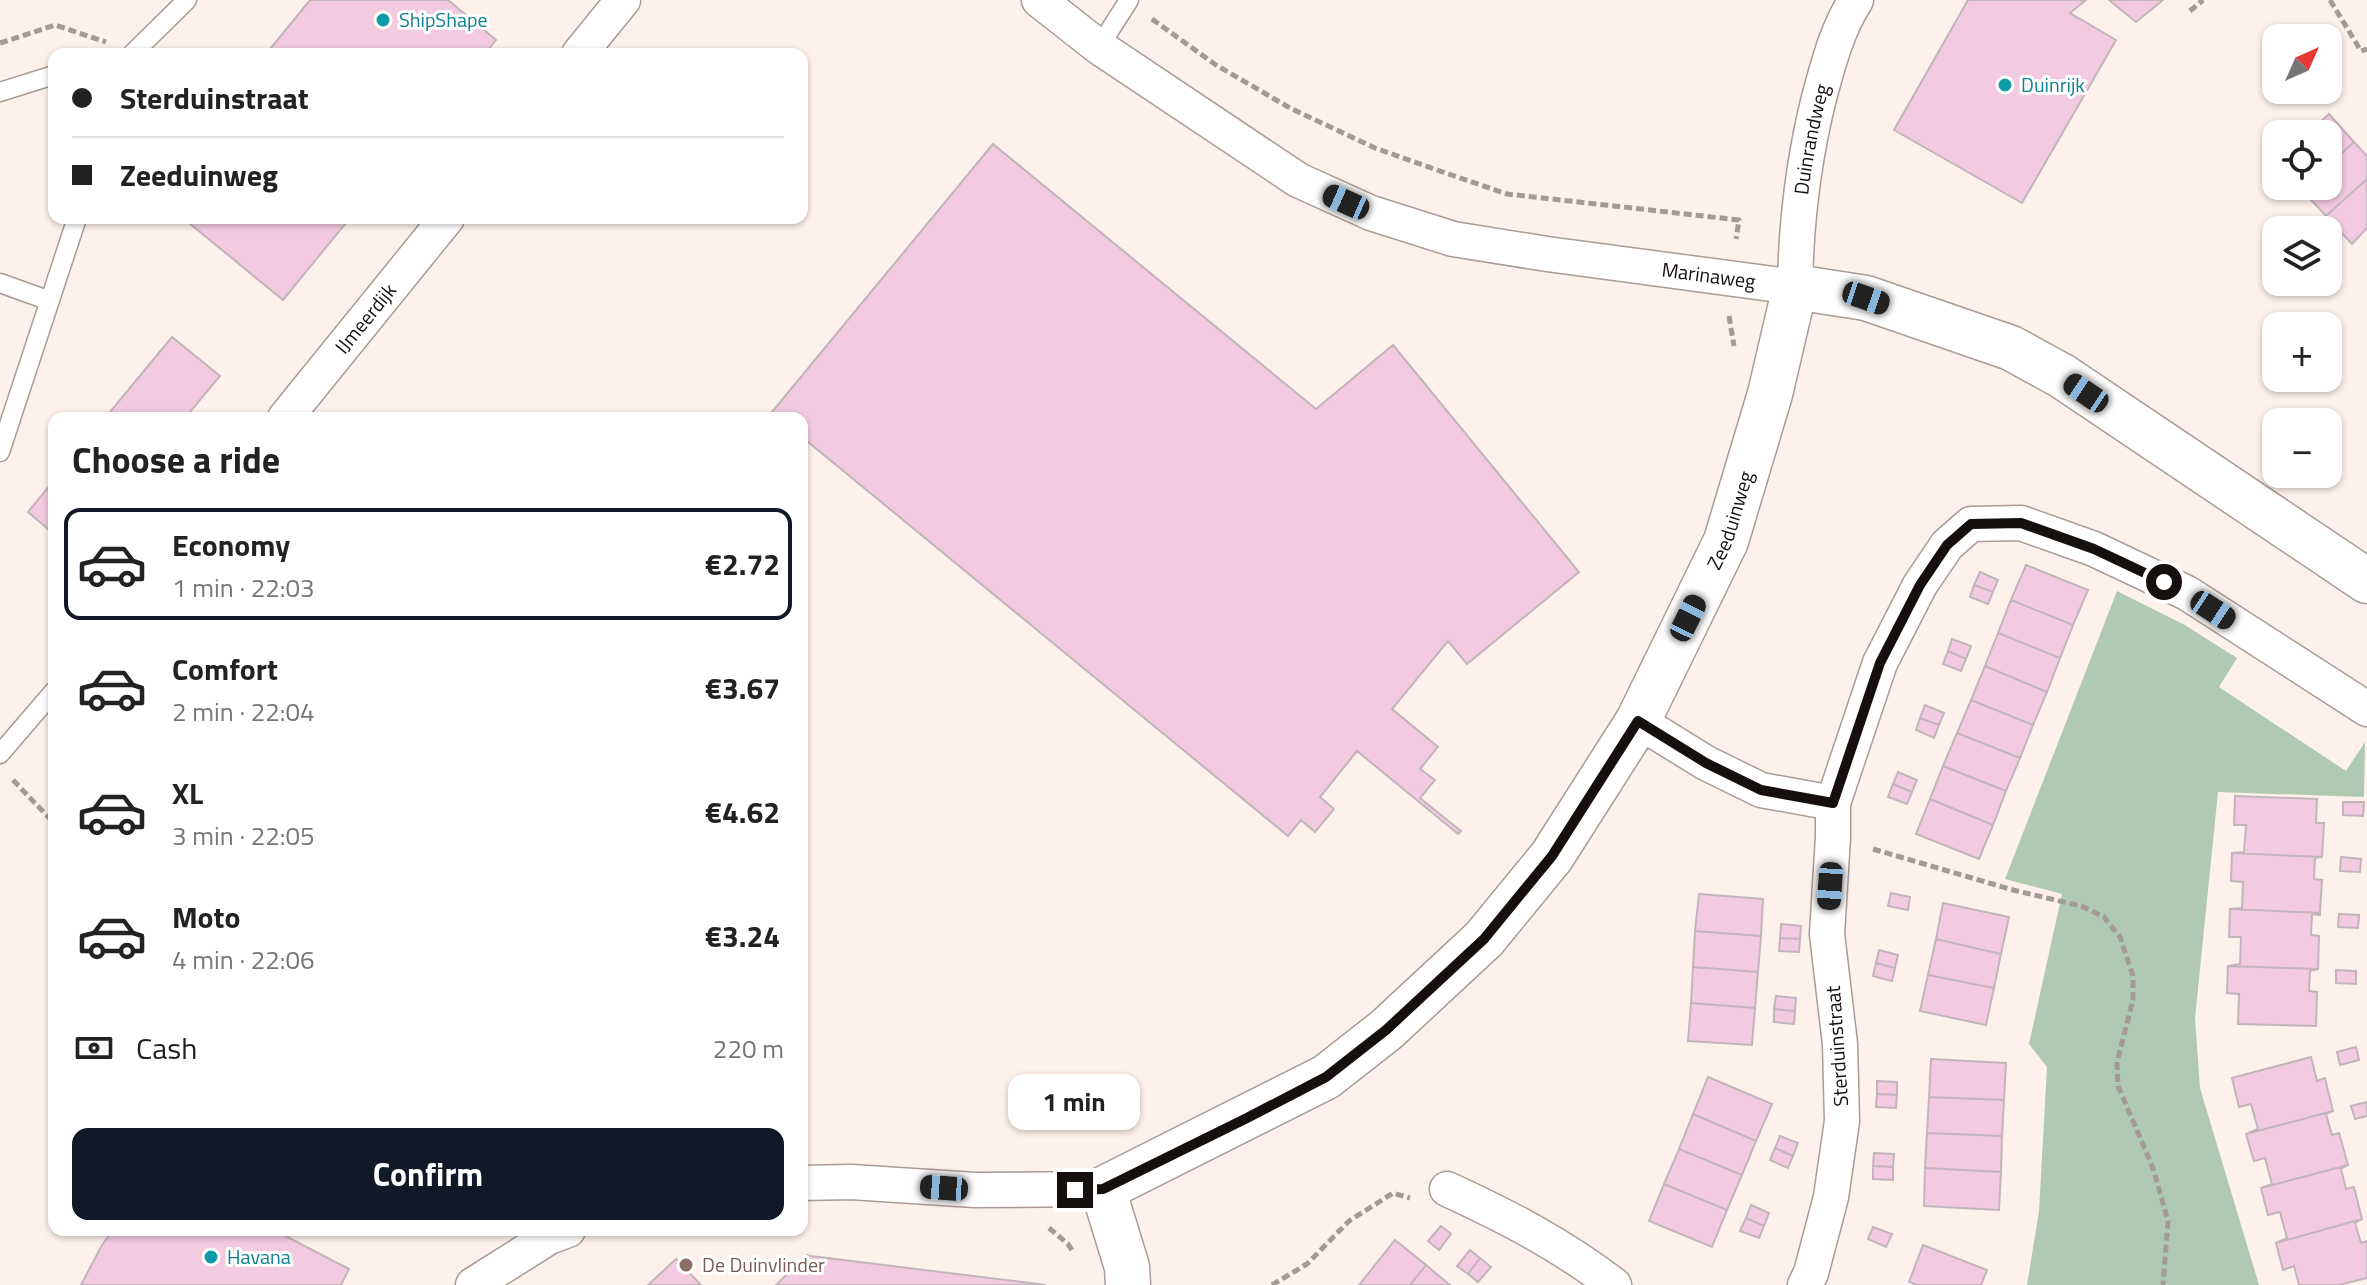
<!DOCTYPE html>
<html lang="en">
<head>
<meta charset="utf-8">
<style>
	body { margin:0; font-family:"Titillium Web",sans-serif; background:#f2f2f2; color:#222; height:100vh; display:flex; flex-direction:column; font-size:30px; white-space:nowrap }
	* { box-sizing:border-box; margin:0 }
	p { font-size:26px; color:#767676 }
	.icon { flex:none; width:44px; height:44px; fill:none; stroke:currentColor; stroke-width:2; stroke-linecap:round; stroke-linejoin:round }
	.map { position:relative; flex:1; overflow:hidden }
	.panel { position:absolute; left:48px; top:412px; width:760px; height:824px; display:flex; flex-direction:column; background:#fff; border-radius:16px; box-shadow:0 2px 6px #0004 }
	.panel>* { flex:none }
	.hud { position:absolute; left:48px; top:48px; width:760px; height:176px; border-radius:16px; box-shadow:0 2px 6px #0004; display:grid; align-content:center; height:176px; padding:0 24px; background:#fff }
	.needle { width:52px; rotate:45deg }
	.buttons { position:absolute; left:2262px; top:24px; display:grid; gap:16px }
	.buttons a { display:grid; place-items:center; width:80px; height:80px; border-radius:16px; background:#fff; box-shadow:0 2px 6px #0004; font-size:40px }
	.end { position:absolute; width:36px; height:36px; margin:-18px; border:10px solid #15100e; background:#fff; box-shadow:0 0 0 4px #fff }
	.from { border-radius:50% }
	.bubble { position:absolute; height:56px; border-radius:16px; background:#fff; box-shadow:0 2px 6px #0004; font-size:26px; font-weight:700; line-height:56px; text-align:center }
	.car { position:absolute; width:24px; height:48px; margin:-24px -12px; border-radius:10px; box-shadow:0 0 6px 2px #0007; background:linear-gradient(#222 24%,#8ab4d8 0 40%,#222 0 76%,#8ab4d8 0 86%,#222 0) }
	.hud b { display:flex; align-items:center; gap:28px; height:76px; font-size:30px }
	.hud b+b { border-top:2px solid #e0e0e0 }
	.hud i { width:20px; height:20px; background:#222 }
	ul { padding:0; list-style:none }
	li { display:flex; align-items:center; gap:24px; height:112px; margin:0 16px 12px; padding:0 8px; border:4px solid transparent; border-radius:16px }
	li div { flex:1 }
	li b { display:block; font-size:30px }
	li em { font-style:normal; font-weight:700 }
	li.active { border-color:#111827 }
	li>.icon { width:72px; height:72px; stroke-width:1.5 }
	h2 { padding:0 24px; font-size:36px; line-height:96px }
	.pay { display:flex; align-items:center; gap:20px; height:88px; padding:0 24px; font-size:30px }
	.pay p { margin-inline-start:auto }
	.button { display:flex; gap:16px; margin-top:auto; padding:16px 24px }
	.button a { flex:1; height:92px; border-radius:16px; background:#111827; color:#fff; font-size:32px; font-weight:700; line-height:92px; text-align:center }
	.map>svg:first-child { display:block }
	.green { fill:#afcab1 }
	.building { fill:#f2cbe0; stroke:#c3b4bc; stroke-width:2 }
	.lines { fill:none; stroke-linecap:round; stroke-linejoin:round }
	.service-casing { stroke:#aa9b95; stroke-width:21 }
	.minor-casing { stroke:#aa9b95; stroke-width:37 }
	.tertiary-casing { stroke:#aa9b95; stroke-width:47 }
	.path { stroke:#a39995; stroke-width:5; stroke-dasharray:8 4; stroke-linecap:butt }
	.service { stroke:#fff; stroke-width:18 }
	.minor { stroke:#fff; stroke-width:34 }
	.tertiary { stroke:#fff; stroke-width:44 }
	.route { stroke:#15100e; stroke-width:10 }
	.culture-dot { fill:#0f9aa8; stroke:#fff; stroke-width:3 }
	.education-dot { fill:#8d6e63; stroke:#fff; stroke-width:3 }
	.labels { text-anchor:middle; stroke-width:6; stroke-linejoin:round; paint-order:stroke }
	.culture-label { font-size:20px; fill:#0d838f; stroke:#fff; text-anchor:start }
	.street-label { font-size:20px; fill:#15100e; stroke:#fff }
	.education-label { font-size:20px; fill:#785e54; stroke:#fff; text-anchor:start }
</style>
</head>
<body>
<div class="map">
<svg width="2367" height="1285" viewBox="0 0 2367 1285">
	<rect width="100%" height="100%" fill="#fef1ec"/>
	<path class="green" d="M2117,591L2183,624L2237,658L2219,687L2346,771L2365,742L2364,797L2218,792L2195,1018L2200,1088L2259,1285H2027L2039,1211L2047,1067L2029,1044L2062,894L2005,879Z"/>
	<path class="building" d="M310,0H448L496,40L485,54H266Z
		M1968,0H2086L2070,13L2116,40L2022,203L1894,130Z
		M2109,0H2163L2136,22Z
		M2329,114L2354,142L2328,166V134H2307Z
		M2354,142L2367,156V179L2326,216L2302,190L2306,186H2328V166Z
		M993,144L1316,409L1393,345L1579,572L1467,664L1448,641L1392,709L1438,747L1420,769L1435,780L1420,798L1461,831L1458,834L1357,751L1320,797L1334,809L1315,832L1301,820L1288,836L802,437V418H779L772,412Z
		M2367,179V228L2352,244L2326,216Z
		M183,218H350L283,300Z
		M172,337L220,376L185,418H105Z
		M54,480V534L28,512Z
		M2026,565L2088,590L2073,625L2011,600Z
		M1980,572L1998,580L1993,592L1974,585Z
		M1974,585L1993,592L1988,604L1970,597Z
		M2011,600L2073,625L2060,658L1998,633Z
		M1998,633L2060,658L2047,692L1985,666Z
		M1952,639L1971,646L1966,659L1948,651Z
		M1948,651L1966,659L1961,671L1943,664Z
		M1985,666L2047,692L2033,725L1971,700Z
		M1971,700L2033,725L2020,758L1957,733Z
		M1925,705L1944,713L1939,725L1920,718Z
		M1920,718L1939,725L1934,738L1916,730Z
		M1957,733L2020,758L2006,791L1943,766Z
		M1943,766L2006,791L1993,825L1930,799Z
		M1898,772L1917,780L1912,792L1893,784Z
		M1893,784L1912,792L1907,804L1888,797Z
		M2235,796L2317,799L2316,823H2324L2322,857L2232,853L2244,852L2246,825H2234Z
		M1930,799L1993,825L1979,859L1916,834Z
		M2343,802H2364L2363,816L2343,815Z
		M2232,853L2322,857L2315,858L2314,879L2322,880L2320,913L2230,909L2242,908L2243,882L2231,881Z
		M2341,857L2361,859L2360,872L2340,871Z
		M1891,893L1910,897L1908,910L1888,906Z
		M1699,894L1763,899L1761,936L1695,931Z
		M1943,903L2009,917L2001,954L1936,939Z
		M2230,909L2320,913V915L2312,914L2311,935L2319,936L2318,969L2228,966L2240,964L2241,937H2229Z
		M2339,914L2359,915L2358,928L2338,927Z
		M1781,924L1801,926L1800,939L1780,938Z
		M1695,931L1761,936L1758,972L1693,967Z
		M1780,938L1800,939L1799,952L1779,951Z
		M1936,939L2001,954L1994,988L1928,975Z
		M1879,950L1898,955L1895,968L1876,963Z
		M1876,963L1895,968L1892,981L1873,976Z
		M2228,966L2318,969L2310,971L2309,991L2317,992L2316,1026L2238,1024L2239,994L2227,993Z
		M1693,967L1758,972L1755,1008L1691,1003Z
		M2336,970L2356,971V984L2336,983Z
		M1928,975L1994,988L1986,1025L1920,1011Z
		M1776,996L1796,998L1795,1011L1774,1009Z
		M1691,1003L1755,1008L1752,1045L1688,1041Z
		M1774,1009L1795,1011L1794,1024L1774,1022Z
		M2356,1047L2359,1060L2340,1065L2337,1052Z
		M2311,1057L2317,1081L2325,1078L2333,1111L2246,1134L2258,1129L2251,1104L2239,1107L2232,1078Z
		M1931,1059L2006,1063L2004,1100L1929,1097Z
		M1708,1077L1772,1104L1756,1141L1693,1114Z
		M1877,1081L1897,1082V1095L1877,1094Z
		M1877,1094L1897,1095L1896,1108L1876,1107Z
		M1929,1097L2004,1100L2002,1136L1927,1133Z
		M2367,1102V1116L2355,1119L2351,1106Z
		M2333,1111L2326,1114L2332,1135L2339,1133L2348,1165L2261,1188L2272,1184L2265,1158L2254,1161L2246,1134Z
		M1693,1114L1756,1141L1742,1175L1679,1149Z
		M1927,1133L2002,1136L2001,1172L1925,1168Z
		M1780,1136L1798,1143L1793,1156L1775,1148Z
		M1775,1148L1793,1156L1788,1168L1770,1160Z
		M1679,1149L1742,1175L1727,1210L1664,1184Z
		M1874,1153L1894,1154L1893,1167L1873,1166Z
		M2348,1165L2341,1169L2346,1189L2354,1187L2362,1219L2276,1243L2287,1238L2280,1212L2268,1215L2261,1188Z
		M1873,1166L1893,1167V1180L1873,1179Z
		M1925,1168L2001,1172L1999,1210L1924,1206Z
		M1664,1184L1727,1210L1712,1247L1649,1221Z
		M1751,1205L1769,1213L1764,1226L1746,1218Z
		M1746,1218L1764,1226L1759,1238L1740,1231Z
		M2362,1219L2355,1223L2361,1243L2367,1241V1278L2339,1285H2299L2294,1266L2283,1270L2276,1243Z
		M1441,1226L1451,1234L1439,1250L1428,1241Z
		M1873,1227L1892,1234L1886,1247L1868,1239Z
		M113,1230H274L349,1269L341,1285H81L102,1245Z
		M1395,1240L1426,1265L1410,1285H1359Z
		M1923,1245L1987,1270L1981,1285H1917L1909,1282Z
		M1470,1250L1480,1258L1468,1274L1457,1266Z
		M807,1255L811,1256L1046,1285H776Z
		M1480,1258L1491,1267L1478,1282L1468,1274Z
		M676,1259L701,1285H648Z
		M1426,1265L1450,1285H1410Z"/>
	<g class="lines">
		<g class="service-casing">
			<path id="service" d="M1099,47L1129,0
				M132,54L187,0
				M0,92L54,75
				M0,283L50,301
				M0,452L77,218
				M0,754L54,691"/>
		</g>
		<g class="minor-casing">
			<g id="minor">
				<path id="s1" d="M1039,0L1099,47L1298,180L1371,213L1453,239L1547,254L1795,287C1796,220 1803,162 1819,98C1828,65 1837,29 1856,0"/>
				<path d="M579,54L623,0"/>
				<path id="s2" d="M285,418L447,218"/>
				<path d="M1638,721L1706,763L1761,790L1833,803"/>
				<path d="M802,1183L851,1182L975,1190L1103,1189"/>
				<path d="M1447,1189C1508,1217 1560,1244 1614,1285"/>
				<path d="M473,1285L549,1237L568,1230"/>
				<path d="M1805,1285L1811,1273L1831,1197L1842,1121L1840,1044L1827,934L1833,837V803L1880,663L1920,585L1947,545L1971,524L2021,523L2094,549L2187,593L2367,709"/>
			</g>
		</g>
		<g class="tertiary-casing">
			<g id="tertiary">
				<path id="s3" d="M1128,1285L1127,1267L1103,1189L1326,1077L1386,1030L1484,939L1552,856L1638,721L1726,541L1770,394L1795,287L1866,298L2011,348L2062,376L2367,581"/>
			</g>
		</g>
		<path class="path" d="M2330,0L2361,51L2367,49
			M2190,11L2203,0
			M1152,19L1216,65L1290,108L1375,148L1437,170L1507,194L1739,220L1736,239
			M0,43L55,25L106,42
			M1729,316L1734,346
			M13,780L54,823
			M1873,849L2013,890L2081,906L2104,917L2120,937L2133,976V1000L2117,1062L2118,1086L2153,1168L2168,1221L2163,1285
			M1049,1228L1068,1244L1073,1252
			M1272,1285L1307,1264L1349,1221L1393,1193L1410,1198"/>
		<use href="#service" class="service"/>
		<use href="#minor" class="minor"/>
		<use href="#tertiary" class="tertiary"/>
	</g>
	<g class="lines">
		<path class="route" d="M1075,1190L1103,1189L1245,1119L1326,1077L1386,1030L1484,939L1552,856L1638,721L1706,763L1761,790L1833,803L1880,663L1920,585L1947,545L1971,524L2021,523L2094,549L2164,582"/>
	</g>
	<g class="culture-dot">
		<circle cx="383" cy="20" r="8"/>
		<circle cx="2005" cy="85" r="8"/>
		<circle cx="211" cy="1257" r="8"/>
	</g>
	<circle class="education-dot" cx="686" cy="1265" r="8"/>
	<g class="labels">
		<g class="culture-label">
			<text x="399" y="27">ShipShape</text>
			<text x="2021" y="92">Duinrijk</text>
			<text x="227" y="1264">Havana</text>
		</g>
		<g class="street-label">
			<text dy="7" stroke="none"><textPath href="#s1" startOffset="976">Duinrandweg</textPath></text>
			<text dy="7" stroke="none"><textPath href="#s1" startOffset="740">Marinaweg</textPath></text>
			<text dy="7" stroke="none"><textPath href="#s2" startOffset="128">IJmeerdijk</textPath></text>
			<text dy="7" stroke="none"><textPath href="#s3" startOffset="1048">Zeeduinweg</textPath></text>
			<text transform="translate(1837 1046) rotate(-94)" y="7">Sterduinstraat</text>
		</g>
		<g class="education-label">
			<text x="702" y="1272">De Duinvlinder</text>
		</g>
	</g>
</svg>
<div class="buttons">
<a><svg class="needle" viewBox="-14 -14 28 28"><path d="M0-13l5 13h-10z" fill="#e53935"/><path d="M0 13l5-13h-10z" fill="#767676"/></svg></a>
<a><svg class="icon" aria-label="locate" viewBox="0 0 24 24"><circle cx="12" cy="12" r="6"/><path d="M12 2v4M12 18v4M2 12h4M18 12h4"/></svg></a>
<a><svg class="icon" aria-label="layers" viewBox="0 0 24 24"><path d="M12 4l9 5-9 5-9-5zM3 14l9 5 9-5"/></svg></a>
<a>+</a>
<a>−</a>
</div>
<i class="end from" style="left:2164px;top:582px"></i>
<i class="end" style="left:1075px;top:1190px"></i>
<div class="bubble" style="left:1008px;top:1074px;width:132px">1 min</div>
<i class="car" style="left:1346px;top:202px;rotate:294deg"></i>
<i class="car" style="left:1866px;top:298px;rotate:109deg"></i>
<i class="car" style="left:2086px;top:393px;rotate:304deg"></i>
<i class="car" style="left:2213px;top:610px;rotate:123deg"></i>
<i class="car" style="left:1688px;top:618px;rotate:26deg"></i>
<i class="car" style="left:1830px;top:886px;rotate:184deg"></i>
<i class="car" style="left:944px;top:1188px;rotate:274deg"></i>
<div class="hud">
<b><i class="from"></i>Sterduinstraat</b>
<b><i></i>Zeeduinweg</b>
</div>
<section class="panel">
<h2>Choose a ride</h2>
<ul>
<li class="active"><svg class="icon" aria-label="car" viewBox="0 0 24 24"><path d="M5 17H2v-5l4-1 3-4h7l3 4 3 1v5h-3M9 17h6M6 11h13"/><circle cx="7" cy="17" r="2"/><circle cx="17" cy="17" r="2"/></svg><div><b>Economy</b><p>1 min · 22:03</p></div><em>€2.72</em></li>
<li><svg class="icon" aria-label="car" viewBox="0 0 24 24"><path d="M5 17H2v-5l4-1 3-4h7l3 4 3 1v5h-3M9 17h6M6 11h13"/><circle cx="7" cy="17" r="2"/><circle cx="17" cy="17" r="2"/></svg><div><b>Comfort</b><p>2 min · 22:04</p></div><em>€3.67</em></li>
<li><svg class="icon" aria-label="car" viewBox="0 0 24 24"><path d="M5 17H2v-5l4-1 3-4h7l3 4 3 1v5h-3M9 17h6M6 11h13"/><circle cx="7" cy="17" r="2"/><circle cx="17" cy="17" r="2"/></svg><div><b>XL</b><p>3 min · 22:05</p></div><em>€4.62</em></li>
<li><svg class="icon" aria-label="car" viewBox="0 0 24 24"><path d="M5 17H2v-5l4-1 3-4h7l3 4 3 1v5h-3M9 17h6M6 11h13"/><circle cx="7" cy="17" r="2"/><circle cx="17" cy="17" r="2"/></svg><div><b>Moto</b><p>4 min · 22:06</p></div><em>€3.24</em></li>
</ul>
<div class="pay"><svg class="icon" aria-label="cash" viewBox="0 0 24 24"><path d="M3 7h18v10H3z"/><circle cx="12" cy="12" r="2"/></svg>Cash<p>220 m</p></div>
<div class="button"><a>Confirm</a></div>
</section>
</div>
</body>
</html>
